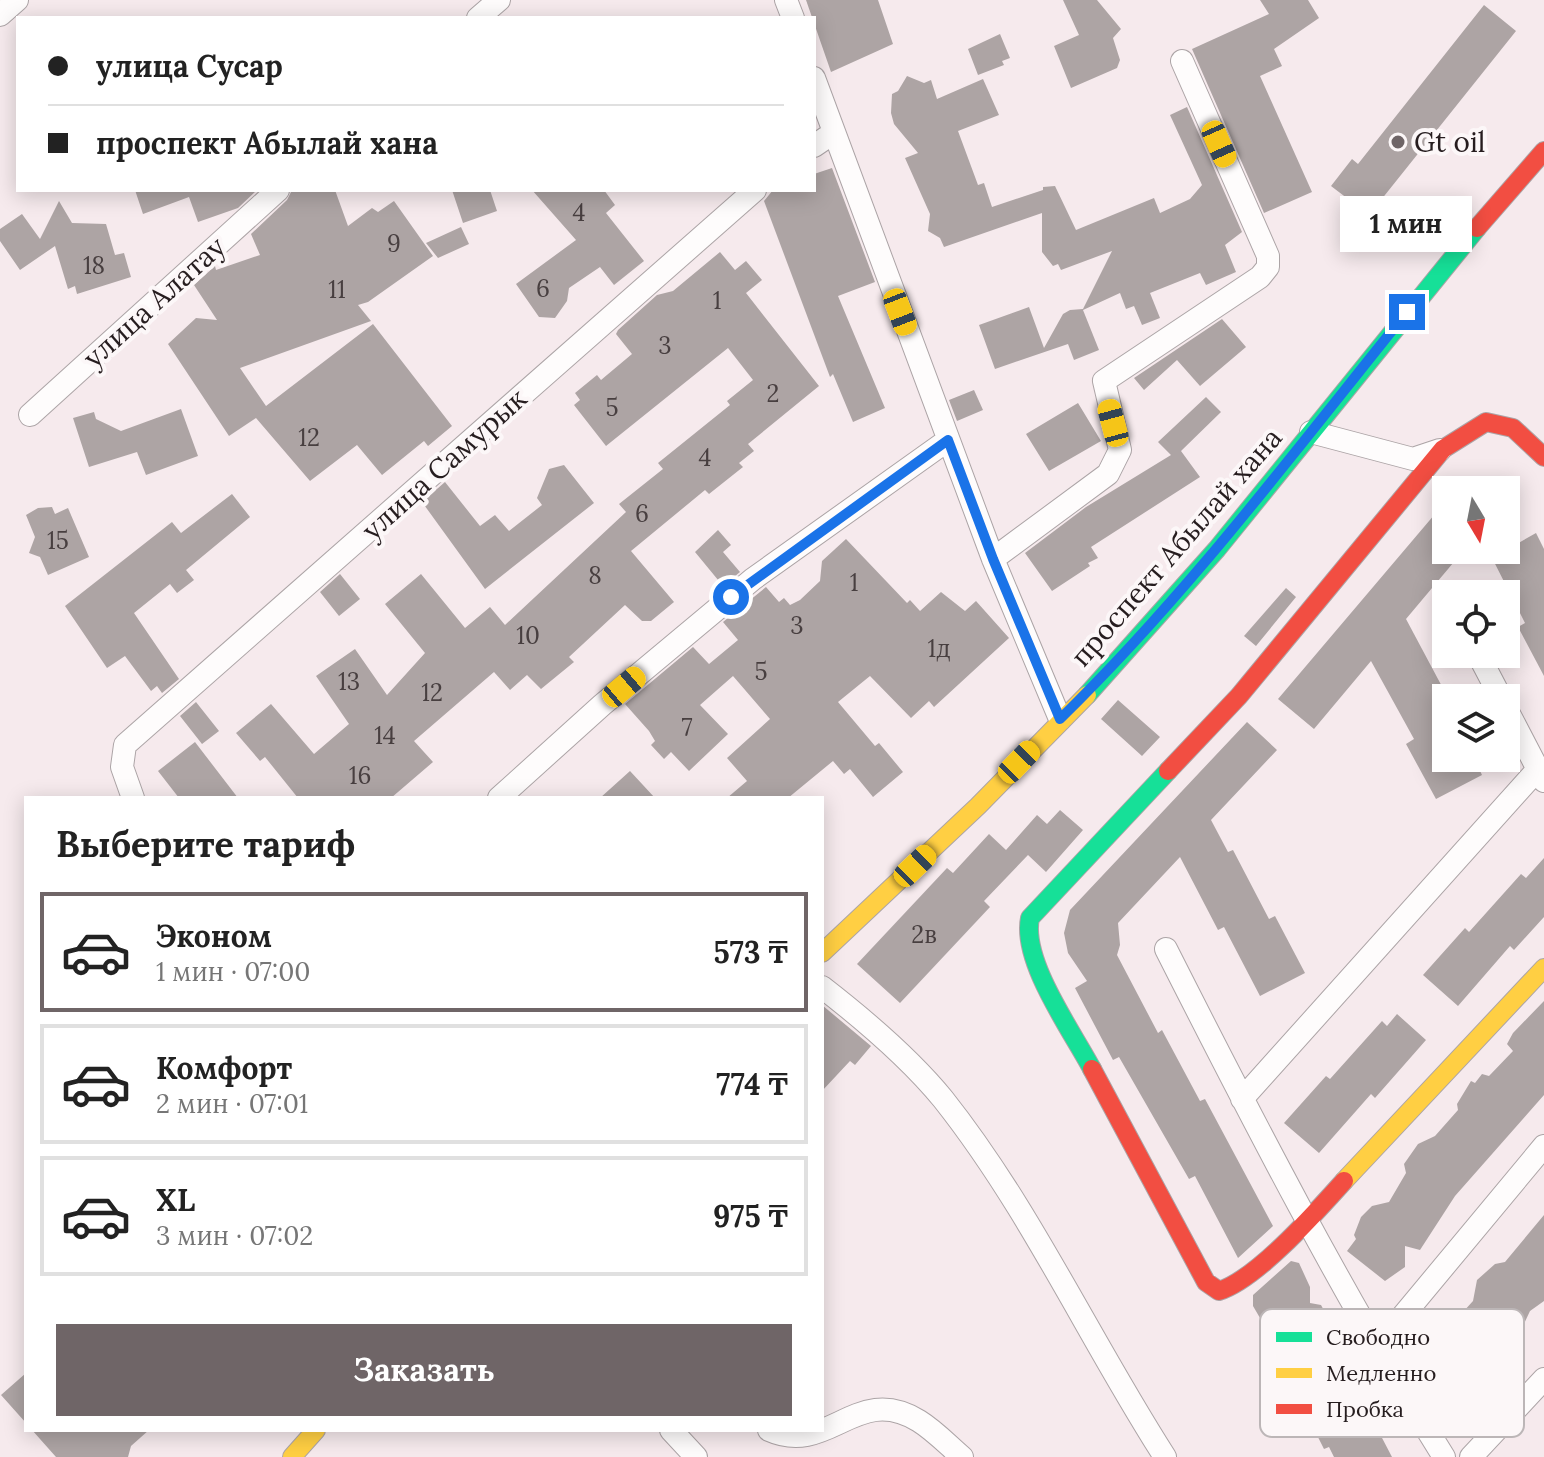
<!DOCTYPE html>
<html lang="ru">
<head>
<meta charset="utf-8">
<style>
	body { margin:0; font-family:Lora,serif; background:#f2f2f2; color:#222; height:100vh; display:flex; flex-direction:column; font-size:30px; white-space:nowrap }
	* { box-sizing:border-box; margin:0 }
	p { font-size:26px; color:#767676 }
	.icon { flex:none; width:44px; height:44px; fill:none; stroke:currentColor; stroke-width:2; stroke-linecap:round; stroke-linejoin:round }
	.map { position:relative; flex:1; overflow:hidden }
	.details { position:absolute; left:24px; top:796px; width:800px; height:636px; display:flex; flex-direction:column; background:#fff; border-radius:0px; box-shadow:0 4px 20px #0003 }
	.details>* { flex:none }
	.top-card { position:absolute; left:16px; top:16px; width:800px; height:176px; border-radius:0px; box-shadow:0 4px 20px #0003; display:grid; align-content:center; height:176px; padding:0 32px; background:#fff }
	.needle { width:52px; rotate:170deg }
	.tools { position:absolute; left:1432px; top:476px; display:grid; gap:16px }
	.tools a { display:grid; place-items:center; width:88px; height:88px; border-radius:0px; background:#fff; box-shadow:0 4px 20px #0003; font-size:40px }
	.end { position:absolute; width:36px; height:36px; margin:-18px; border:10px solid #1a73e8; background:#fff; box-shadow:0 0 0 4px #fff }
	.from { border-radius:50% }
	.bubble { position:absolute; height:56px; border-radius:0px; background:#fff; box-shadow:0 4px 20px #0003; font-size:26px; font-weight:700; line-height:56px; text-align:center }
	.car { position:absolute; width:24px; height:48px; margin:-24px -12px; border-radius:10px; box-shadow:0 0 6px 2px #0007; background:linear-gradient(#f5c518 24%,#345 0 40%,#f5c518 0 76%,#345 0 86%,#f5c518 0) }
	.top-card b { display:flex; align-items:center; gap:28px; height:76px; font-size:30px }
	.top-card b+b { border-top:2px solid #e0e0e0 }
	.top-card i { width:20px; height:20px; background:#222 }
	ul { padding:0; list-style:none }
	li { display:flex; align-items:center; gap:24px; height:120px; margin:0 16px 12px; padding:0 16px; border:4px solid #e0e0e0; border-radius:0px }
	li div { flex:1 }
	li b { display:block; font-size:30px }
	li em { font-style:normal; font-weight:700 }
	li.on { border-color:#6f6567 }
	li>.icon { width:72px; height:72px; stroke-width:1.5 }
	h2 { padding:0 32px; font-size:36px; line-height:96px }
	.button { display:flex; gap:16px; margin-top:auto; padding:16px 32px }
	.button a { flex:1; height:92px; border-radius:0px; background:#6f6567; color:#fff; font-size:32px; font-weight:700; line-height:92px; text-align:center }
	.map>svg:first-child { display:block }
	.building { fill:#ada4a4 }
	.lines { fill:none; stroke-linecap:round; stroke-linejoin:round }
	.street-casing { stroke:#aca4a6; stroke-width:24 }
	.fast-casing { stroke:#aca4a6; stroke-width:20 }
	.slow-casing { stroke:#aca4a6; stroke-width:20 }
	.jam-casing { stroke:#aca4a6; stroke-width:20 }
	.street { stroke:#fefcfc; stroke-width:22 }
	.fast { stroke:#16e098; stroke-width:18 }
	.slow { stroke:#ffcf43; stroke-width:18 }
	.jam { stroke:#f24e42; stroke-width:18 }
	.route { stroke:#1a73e8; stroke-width:10 }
	.poi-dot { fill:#6f6567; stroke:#fcf7f8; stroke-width:3 }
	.labels { text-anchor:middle; stroke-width:8; stroke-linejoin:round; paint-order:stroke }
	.number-label { font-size:24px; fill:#483f40 }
	.poi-label { font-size:28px; fill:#261d1f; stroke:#fcf7f8; text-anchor:start }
	.street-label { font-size:28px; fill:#261d1f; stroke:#fcf7f8 }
	.key { fill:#fcf7f8; stroke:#bcb6b7; stroke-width:2 }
	.key-label { font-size:22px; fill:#261d1f }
</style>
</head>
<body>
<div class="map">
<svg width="1544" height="1457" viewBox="0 0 1544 1457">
	<rect width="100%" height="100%" fill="#f6eaed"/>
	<path class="building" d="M806,0H878L893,44L831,72Z
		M1063,0H1097L1121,29L1113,38L1120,60L1117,68L1071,88L1054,46L1079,35Z
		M1260,0H1308L1319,18L1274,49L1282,66L1260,76L1312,192L1264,213L1192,49L1269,14Z
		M1484,5L1516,31L1369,215L1331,186L1352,159L1358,164Z
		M1000,34L1010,58L1002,61L1004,65L978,75L968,49Z
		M907,76L924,83L931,80L937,99L983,79L999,115L958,131L978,185L984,183L992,207L1043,190V187L1055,186L1076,230L1154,198L1160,213L1190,199L1202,185L1170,115L1187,107L1242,232L1225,245L1236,272L1206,285L1200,273L1150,293L1160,318L1142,325L1134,306L1126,309L1120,293L1083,310L1099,350L1074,360L1068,344L995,369L979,325L1029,307L1044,348L1063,314L1070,310L1083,309L1112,251L1061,270L1058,264L1053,266L1042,252V213L944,247L940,238L928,231L930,214L905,158L918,153L894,124L891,113L892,94L898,91Z
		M832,168L875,282L838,296L885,408L853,422L833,374L830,377L764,201L773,190H814V174Z
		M135,190H257L238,208L198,222L189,197L143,214Z
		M292,190H335L348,226L372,208L378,212L394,201L433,256L368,302L358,305L371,321L240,368L266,406L373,324L452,426L428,446L424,441L382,475L357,445L310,481L256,418L229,436L168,344L196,318L217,320L194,285L215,266L216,270L260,255L251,234L287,200Z
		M452,190H490L497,211L463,223Z
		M532,190H604L615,205L606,213L644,261L614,285L600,267L569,288L567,301L555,318L539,317L516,284L576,240Z
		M59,201L72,223L106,224L115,255L124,253L131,277L77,294L75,286L68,289L55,246L20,270L0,241V229L22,214L40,239Z
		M461,227L469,244L438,258L426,243Z
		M720,252L735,270L746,261L762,280L746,293L819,386L748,444L754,451L739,463L743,467L709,494L705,490L631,551L674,602L651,621H642L625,605L569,657L574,662L541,689L527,675L510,690L494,672L414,741L433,762L391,798H298L265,757L260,761L236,733L271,704L314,754L349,724L316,676L355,649L387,695L425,653L385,604L421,574L465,628L490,607L505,625L626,512L619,504L663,469L658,463L730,405L727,401L753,380L728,348L606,446L574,405L580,400L575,393L597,375L601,380L632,354L616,334L618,330L657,295L673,291Z
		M1222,319L1246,347L1200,386L1177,360L1144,390L1134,378Z
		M974,390L983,410L957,421L949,400Z
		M1206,397L1221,412L1181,451L1200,477L1091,547L1098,558L1088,563L1090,566L1052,591L1025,553L1086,507L1171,455L1158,442Z
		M1078,403L1101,441L1049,471L1026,434Z
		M181,409L198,456L146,475L137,452L89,467L73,418L94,412L96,419L121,431Z
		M564,465L594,503L485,589L422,502L445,482L480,526L495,515L509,531L542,505L537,498L549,469Z
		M232,494L250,517L186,570L194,580L177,593L170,584L134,613L179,679L162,693L157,686L151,691L125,656L107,668L65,606L172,522L181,533Z
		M1446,501V550H1464L1406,619L1446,694V758H1474L1482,775L1436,799L1406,744L1414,739L1371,661L1314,729L1278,699Z
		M52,507L55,514L68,508L89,557L48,575L40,557L29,553L35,537L26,515L38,508Z
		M718,530L731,545L723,552L740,572L723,586L695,552Z
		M1536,533L1544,549V676L1518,627L1525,623L1488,550H1506Z
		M846,539L907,603L910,600L920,611L941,592L965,611L976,601L1009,638L934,707L929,701L911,718L870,676L838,702L875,746L879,743L903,772L873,797L850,769L844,774L833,761L788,798H727L747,781L727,758L770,719L733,676L700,705L728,734L689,771L671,752L664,759L651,745L655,741L649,731L625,704L693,647L709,664L738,640L723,622L766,587L779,602L784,598L790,605L800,600L820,581L822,561Z
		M340,574L360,599L339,616L320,592Z
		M1286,588L1296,597L1256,646L1244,636Z
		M1118,700L1160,737L1142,756L1101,719Z
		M196,702L219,731L202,744L180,716Z
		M1247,722L1277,750L1211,820L1228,852L1233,850L1269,919L1275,916L1305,973L1260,996L1224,927L1218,930L1180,857L1118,923L1120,945L1117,955L1158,1033L1162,1030L1200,1101L1205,1099L1273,1226L1238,1258L1195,1176L1189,1179L1119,1057L1113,1060L1075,988L1087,981L1068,953L1064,933L1070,910Z
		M195,742L238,798H179L158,771Z
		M630,771L655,798H600Z
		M1060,810L1083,830L1046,872L1028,855L984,901L990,907L900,1003L857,964L947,868L953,873L989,834L1006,850L1037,815L1047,824Z
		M1544,858V917L1514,950L1510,946L1458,1006L1423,975L1465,928L1469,932L1521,874L1526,878Z
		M1544,1001V1095L1455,1196L1420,1250L1405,1246V1267L1385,1281L1347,1251L1356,1239L1354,1235L1361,1217L1372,1206L1389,1202L1406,1173L1404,1164L1418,1144L1435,1136L1458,1110L1457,1104L1471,1081L1475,1083L1482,1074L1489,1076L1513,1051L1507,1044L1513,1033Z
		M822,1005L871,1046L855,1065L850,1061L822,1091Z
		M1397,1014L1426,1040L1375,1098L1371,1094L1319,1153L1284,1123L1326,1076L1330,1079L1382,1021L1387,1026Z
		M1544,1215V1301L1530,1311L1522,1328L1451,1406L1412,1368L1420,1360L1424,1340L1431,1330L1453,1323L1473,1301L1477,1280L1495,1264L1505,1262Z
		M1291,1261L1299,1263L1310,1287V1303L1321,1305L1370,1395L1369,1413L1392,1457H1334L1329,1447L1324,1449L1282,1366L1287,1364L1253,1306V1295Z
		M26,1373V1423L1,1395Z
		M32,1430H149L131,1446L128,1457H56Z"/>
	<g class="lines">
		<g class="street-casing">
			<path id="street" d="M786,0L793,18
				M0,15L17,0
				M478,18L499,0
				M814,78L993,559L1060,719
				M814,146L833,133
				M30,415L278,190
				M1311,432L1413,459L1440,450
				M993,559L1108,474L1120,450L1104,381L1260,277L1268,267V256L1182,61
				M1478,654L1501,698
				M1506,708L1544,781
				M133,798L122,767L125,745L755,190
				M499,798L602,705L753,579L948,440
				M1166,949C1253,1121 1342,1294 1444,1457
				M822,987C862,1018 911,1060 943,1099C1031,1210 1089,1339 1165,1457
				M1242,1099L1538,769
				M1377,1347L1544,1146
				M671,1430L696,1457
				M769,1430C829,1457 856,1382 919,1421C935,1431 948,1445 962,1457
				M1471,1457L1544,1379"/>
		</g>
		<g class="fast-casing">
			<path id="fast" d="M1087,695L1217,549L1477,228
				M1092,1069C1072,1031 1021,961 1030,918L1168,771"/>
		</g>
		<g class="slow-casing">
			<path id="slow" d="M822,953L978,806L1087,695
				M1344,1181L1544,968
				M292,1457L316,1430"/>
		</g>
		<g class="jam-casing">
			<path id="jam" d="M1477,228L1544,151
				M1168,771L1239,696L1443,449L1486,422L1513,428L1544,457
				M1092,1069L1206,1282L1219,1291C1257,1279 1316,1212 1344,1181"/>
		</g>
		<use href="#street" class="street"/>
		<use href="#fast" class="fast"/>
		<use href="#slow" class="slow"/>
		<use href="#jam" class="jam"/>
	</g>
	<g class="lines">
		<path class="route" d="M731,597L948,440L993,559L1060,719C1188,594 1295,451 1407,312"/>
	</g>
	<circle class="poi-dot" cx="1398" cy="142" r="8"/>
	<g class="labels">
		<g class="number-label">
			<text x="579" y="221">4</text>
			<text x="394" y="252">9</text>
			<text x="94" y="274">18</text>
			<text x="543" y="297">6</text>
			<text x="337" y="298">11</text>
			<text x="717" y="309">1</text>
			<text x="665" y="354">3</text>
			<text x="773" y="402">2</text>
			<text x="612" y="416">5</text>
			<text x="309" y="446">12</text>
			<text x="705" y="466">4</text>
			<text x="642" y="522">6</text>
			<text x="58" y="549">15</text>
			<text x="595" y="584">8</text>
			<text x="854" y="591">1</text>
			<text x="797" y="634">3</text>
			<text x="528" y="644">10</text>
			<text x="939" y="657">1д</text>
			<text x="761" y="680">5</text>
			<text x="349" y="690">13</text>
			<text x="432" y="701">12</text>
			<text x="687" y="736">7</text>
			<text x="385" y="744">14</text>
			<text x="360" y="784">16</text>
			<text x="924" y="943">2в</text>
		</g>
		<g class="poi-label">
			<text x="1414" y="152">Gt oil</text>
		</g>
		<g class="street-label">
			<text transform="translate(154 302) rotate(-42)" y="10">улица Алатау</text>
			<text transform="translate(444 464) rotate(-42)" y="10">улица Самурык</text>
			<text transform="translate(1176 547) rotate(-49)" y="10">проспект Абылай хана</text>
		</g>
	</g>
	<rect x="1260" y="1309" width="264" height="128" rx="12" class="key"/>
	<rect x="1276" y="1332" width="36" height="10" fill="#16e098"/>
	<rect x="1276" y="1368" width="36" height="10" fill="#ffcf43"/>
	<rect x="1276" y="1404" width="36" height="10" fill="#f24e42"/>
	<g class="key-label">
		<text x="1326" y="1345">Свободно</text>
		<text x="1326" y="1381">Медленно</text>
		<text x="1326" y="1417">Пробка</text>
	</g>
</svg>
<div class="tools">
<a><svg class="needle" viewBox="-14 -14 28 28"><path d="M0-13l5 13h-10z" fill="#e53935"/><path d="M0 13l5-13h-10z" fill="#767676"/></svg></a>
<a><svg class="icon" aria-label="locate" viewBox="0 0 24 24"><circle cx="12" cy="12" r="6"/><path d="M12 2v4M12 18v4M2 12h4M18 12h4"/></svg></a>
<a><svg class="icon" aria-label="layers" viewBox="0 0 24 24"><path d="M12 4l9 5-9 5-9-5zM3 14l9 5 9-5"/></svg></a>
</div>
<i class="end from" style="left:731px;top:597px"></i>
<i class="end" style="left:1407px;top:312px"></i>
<div class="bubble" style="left:1340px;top:196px;width:132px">1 мин</div>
<i class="car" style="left:1219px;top:144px;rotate:156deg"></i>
<i class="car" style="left:900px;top:312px;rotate:159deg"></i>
<i class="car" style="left:1113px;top:423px;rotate:345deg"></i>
<i class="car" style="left:624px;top:687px;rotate:50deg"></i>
<i class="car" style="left:1019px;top:762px;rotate:44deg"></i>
<i class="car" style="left:915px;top:866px;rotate:46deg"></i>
<div class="top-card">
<b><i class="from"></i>улица Сусар</b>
<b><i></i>проспект Абылай хана</b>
</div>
<section class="details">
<h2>Выберите тариф</h2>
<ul>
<li class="on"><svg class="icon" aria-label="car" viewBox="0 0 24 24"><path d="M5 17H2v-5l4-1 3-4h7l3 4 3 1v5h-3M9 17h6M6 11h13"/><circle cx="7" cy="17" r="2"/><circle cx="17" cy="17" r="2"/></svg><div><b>Эконом</b><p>1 мин · 07:00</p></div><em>573 ₸</em></li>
<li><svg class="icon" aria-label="car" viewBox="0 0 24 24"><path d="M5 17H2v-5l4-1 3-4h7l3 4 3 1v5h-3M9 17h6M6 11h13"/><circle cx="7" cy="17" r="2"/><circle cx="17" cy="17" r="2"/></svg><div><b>Комфорт</b><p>2 мин · 07:01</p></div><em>774 ₸</em></li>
<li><svg class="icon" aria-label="car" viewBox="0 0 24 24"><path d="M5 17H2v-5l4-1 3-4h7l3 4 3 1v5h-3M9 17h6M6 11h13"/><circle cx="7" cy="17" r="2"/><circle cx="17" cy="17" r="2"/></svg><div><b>XL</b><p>3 мин · 07:02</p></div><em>975 ₸</em></li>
</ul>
<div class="button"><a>Заказать</a></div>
</section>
</div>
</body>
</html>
